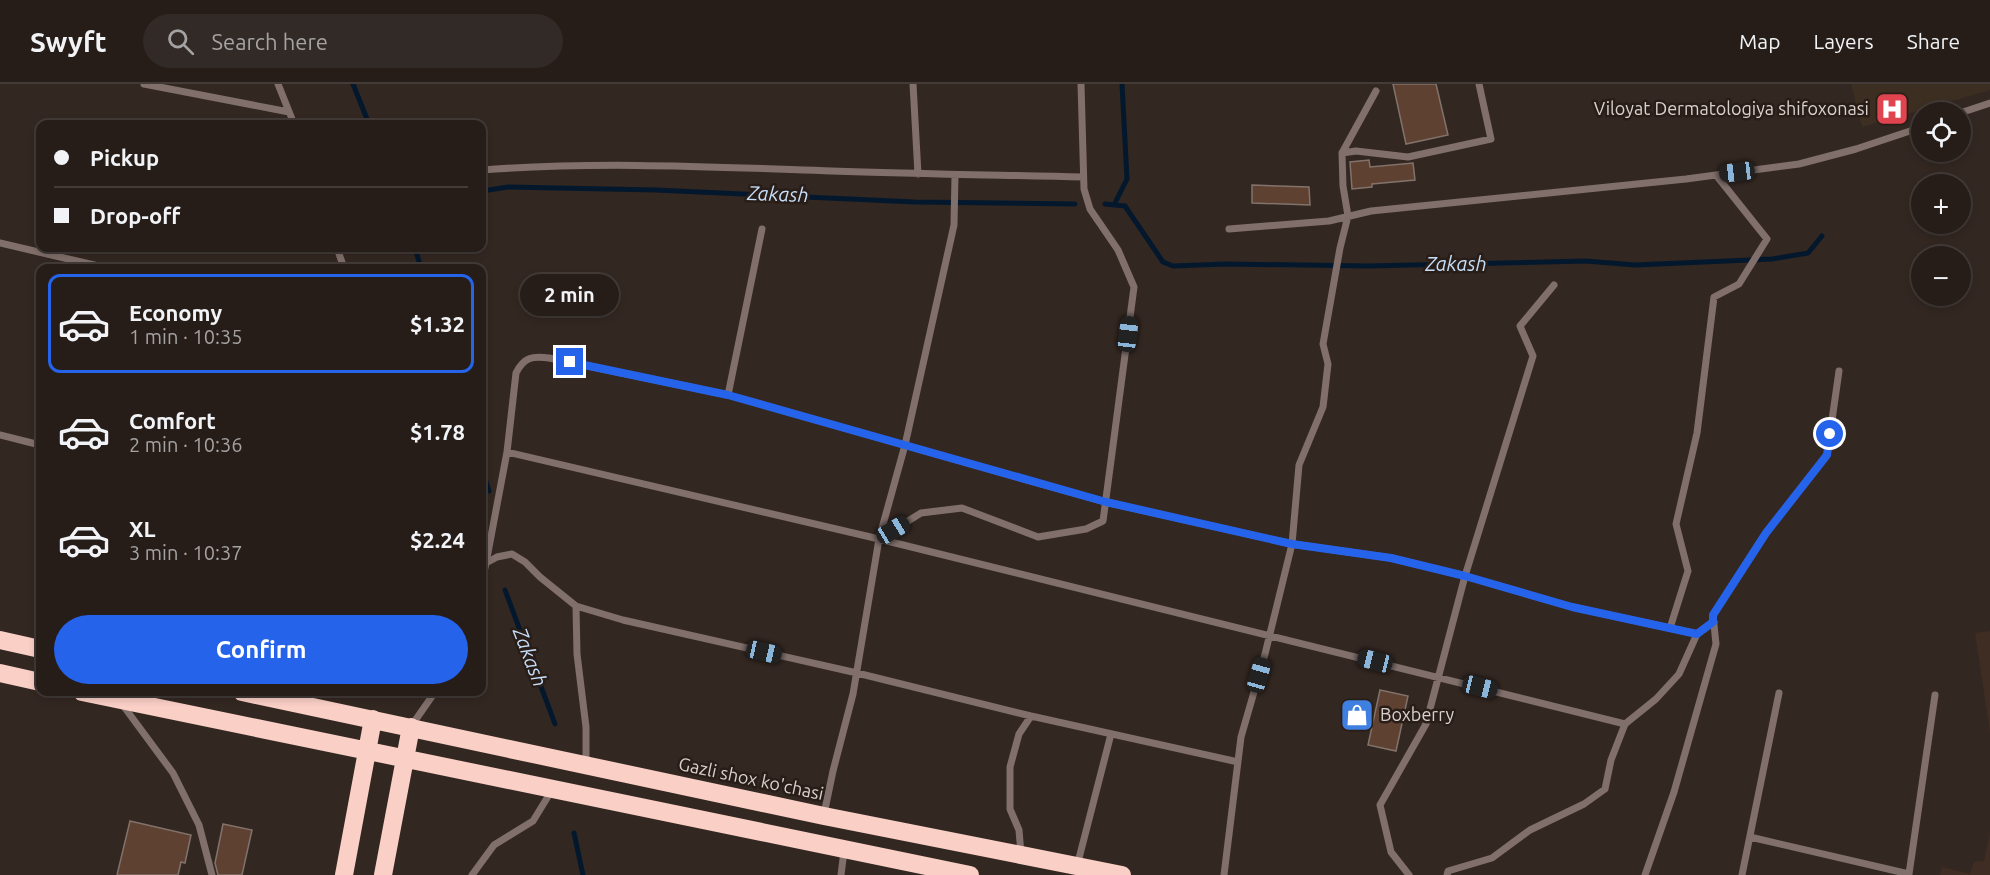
<!DOCTYPE html>
<html lang="en">
<head>
<meta charset="utf-8">
<style>
	body { margin:0; font-family:Ubuntu,sans-serif; background:#322a26; color:#f1f3f6; height:100vh; display:flex; flex-direction:column; font-size:22px; white-space:nowrap }
	* { box-sizing:border-box; margin:0 }
	p { font-size:20px; color:#a4a2a2 }
	.icon { flex:none; width:33px; height:33px; fill:none; stroke:currentColor; stroke-width:2; stroke-linecap:round; stroke-linejoin:round }
	.map { position:relative; flex:1; overflow:hidden }
	.panel { position:absolute; left:36px; top:180px; width:450px; height:432px; display:flex; flex-direction:column; background:#261d19; border-radius:12px; box-shadow:0 3px 9px #0003,0 0 0 2px #423b38 }
	.panel>* { flex:none }
	.guide { position:absolute; left:36px; top:36px; width:450px; height:132px; border-radius:12px; box-shadow:0 3px 9px #0003,0 0 0 2px #423b38; display:grid; align-content:center; height:132px; padding:0 18px; background:#261d19 }
	.tools { position:absolute; left:1911px; top:18px; display:grid; gap:12px }
	.tools a { display:grid; place-items:center; width:60px; height:60px; border-radius:50%; background:#261d19; box-shadow:0 3px 9px #0003,0 0 0 2px #423b38; font-size:30px }
	.end { position:absolute; width:27px; height:27px; margin:-14px; border:8px solid #2563eb; background:#fff; box-shadow:0 0 0 3px #fff }
	.from { border-radius:50% }
	.bubble { position:absolute; height:42px; border-radius:21px; background:#261d19; box-shadow:0 3px 9px #0003,0 0 0 2px #423b38; font-size:20px; font-weight:700; line-height:42px; text-align:center }
	.car { position:absolute; width:18px; height:36px; margin:-18px -9px; border-radius:8px; box-shadow:0 0 4px 2px #0007; background:linear-gradient(#222 24%,#8ab4d8 0 40%,#222 0 76%,#8ab4d8 0 86%,#222 0) }
	.guide b { display:flex; align-items:center; gap:21px; height:57px; font-size:22px }
	.guide b+b { border-top:2px solid #423b38 }
	.guide i { width:15px; height:15px; background:#f1f3f6 }
	ul { padding:10px 0 0; list-style:none }
	li { display:flex; align-items:center; gap:18px; height:99px; margin:0 12px 9px; padding:0 6px; border:3px solid transparent; border-radius:12px }
	li div { flex:1 }
	li b { display:block; font-size:22px }
	li em { font-style:normal; font-weight:700 }
	li.active { border-color:#2563eb }
	li>.icon { width:54px; height:54px; stroke-width:1.5 }
	.button { display:flex; gap:12px; margin-top:auto; padding:12px 18px }
	.button a { flex:1; height:69px; border-radius:36px; background:#2563eb; color:#fff; font-size:24px; font-weight:700; line-height:69px; text-align:center }
	header { display:flex; align-items:center; gap:36px; box-sizing:border-box; height:84px; padding:0 30px; background:#261d19; border-bottom:2px solid #423b38 }
	header strong { font-size:28px }
	nav { display:flex; gap:33px; margin-inline-start:auto; font-size:21px }
	.search { width:420px; height:54px; background:#322a26; display:flex; align-items:center; gap:15px; box-sizing:border-box; padding:0 21px; border-radius:33px; color:#a4a2a2; font-size:22px }
	.map>svg:first-child { display:block }
	.built { fill:#3f2d24 }
	.medical { fill:#3d2e22 }
	.lines { fill:none; stroke-linecap:round; stroke-linejoin:round }
	.stream { stroke:#04182d; stroke-width:5 }
	.building { fill:#5f4131; stroke:#81736c; stroke-width:1.5 }
	.lane { stroke:#806f6b; stroke-width:7 }
	.highway { stroke:#facfc6; stroke-width:18 }
	.route { stroke:#2563eb; stroke-width:8 }
	.labels { text-anchor:middle; stroke-width:5; stroke-linejoin:round; paint-order:stroke }
	.poi-label { font-size:18px; fill:#d9d1cd; stroke:#291d17; text-anchor:end }
	.street-label { font-size:18px; fill:#d9d1cd; stroke:#291d17 }
	.water-label { font-size:20px; font-style:italic; fill:#c5defa; stroke:#291d17 }
</style>
</head>
<body>
<header>
<strong>Swyft</strong>
<div class="search"><svg class="icon" aria-label="search" viewBox="0 0 24 24"><circle cx="10" cy="10" r="6"/><path d="M15 15l6 6"/></svg>Search here</div>
<nav><a>Map</a><a>Layers</a><a>Share</a></nav>
</header>
<div class="map">
<svg width="1990" height="791" viewBox="0 0 1990 791">
	<rect width="100%" height="100%" fill="#332721"/>
	<path class="built" d="M1990,547V648L1975,549Z
		M1990,749V791H1940L1942,783L1970,790L1974,778L1984,777Z"/>
	<path class="medical" d="M1851,0H1990V6L1862,43Z"/>
	<g class="lines">
		<path class="stream" d="M353,0L369,40
			M482,107L508,103L656,106L915,118L1075,120
			M1105,120L1125,122L1163,178L1173,182L1226,180L1368,182L1586,177L1635,181L1772,175L1808,169L1822,152
			M1114,121L1127,95L1122,0
			M415,164L421,184
			M482,385L489,407
			M505,506L555,640
			M574,749L583,791"/>
	</g>
	<path class="building" d="M1393,0H1436L1448,51L1406,60Z
		M1369,76L1370,83L1413,79L1415,96L1372,100V103L1352,105L1350,78Z
		M1252,101L1309,103L1310,121L1252,119Z
		M1380,606L1408,612L1396,667L1368,661Z
		M130,737L191,751L185,779L181,778L178,791H117Z
		M223,740L252,746L242,791H218L215,779Z"/>
	<g class="lines">
		<path class="lane" d="M144,0L289,28
			M278,0L294,40
			M913,0L918,90
			M1960,29L1990,19
			M1342,69L1356,67L1408,73L1491,55L1479,0
			M482,86C598,77 715,83 832,87C916,90 999,91 1083,93
			M1229,145L1329,137L1371,127L1686,95L1799,80L1856,65L1922,43
			M0,159L107,184
			M337,164L344,184
			M728,311L1105,418L1292,460L1391,474L1465,492L1572,523L1697,550
			M0,351L40,361
			M507,368L879,455L1625,640
			M879,455L905,361L954,141L955,91
			M486,479L507,368L516,289C524,273 532,272 549,274L728,311L762,145
			M482,498L486,479L497,473L512,470L525,478L540,493L576,522L623,536L857,589L1031,632L1238,678
			M576,522L577,570L586,643V680
			M1670,544L1688,487L1676,440L1697,349L1714,213L1739,200L1767,155L1716,91
			M122,620L173,689L199,741L212,791
			M412,641L435,608
			M824,730L833,687L853,610L879,455L921,429L962,424L1038,453L1086,445L1103,437L1134,203L1118,166L1090,125L1084,105L1081,0
			M1750,753L1909,790L1935,611
			M1021,770L1019,746L1010,725V683L1019,650L1031,632
			M1077,782L1111,650
			M472,791L494,761L533,737L552,706
			M841,791L844,767
			M1224,791L1241,653L1265,570L1292,460L1299,381L1323,323L1328,280L1323,260L1340,164L1348,132L1343,102L1342,69L1376,7
			M1409,791L1391,768L1380,721L1426,640L1465,492L1533,272L1520,242L1554,201
			M1447,791L1448,787L1492,774L1530,746L1584,720L1605,705L1611,676L1625,640L1656,615L1679,590L1697,550L1714,538
			M1645,791L1674,708L1716,560L1713,531L1766,449L1827,371L1839,287
			M1742,791L1779,609"/>
		<path class="highway" d="M0,556L40,565
			M0,589L40,598
			M82,608L970,791
			M242,608L824,732L1122,791
			M344,791L373,635
			M383,791L411,643"/>
	</g>
	<g class="lines">
		<path class="route" d="M570,278L728,311L1106,418L1292,460L1391,474L1465,492L1572,523L1697,550L1713,538V531L1766,449L1827,371L1830,350"/>
	</g>
	<defs>
		<g id="hospital-square" transform="scale(1.725)"><rect x="-9" y="-9" width="18" height="18" rx="4" fill="#e0444e" stroke="#291d17"/><path d="M-5-5h3v3.5h4V-5h3V5h-3V1.5h-4V5h-3Z" fill="#fff"/></g>
		<g id="shop-square" transform="scale(1.725)"><rect x="-9" y="-9" width="18" height="18" rx="4" fill="#3f7fe0" stroke="#291d17"/><path d="M-5-2.5h2.3a2.7 3.5 0 0 1 5.4 0H5L5.5 6h-11ZM-1.5-2.5h3a1.5 2.3 0 0 0-3 0Z" fill="#fff"/></g>
	</defs>
	<g fill-rule="evenodd">
		<use href="#hospital-square" x="1892" y="25"/>
		<use href="#shop-square" x="1357" y="631"/>
	</g>
	<g class="labels">
		<g class="poi-label">
			<text x="1869" y="31">Viloyat Dermatologiya shifoxonasi</text>
			<text x="1380" y="637" text-anchor="start">Boxberry</text>
		</g>
		<g class="street-label">
			<text transform="translate(751 695) rotate(12)" y="6">Gazli shox ko'chasi</text>
		</g>
		<g class="water-label">
			<text transform="translate(778 110) rotate(2)" y="7">Zakash</text>
			<text x="1456" y="187">Zakash</text>
			<text transform="translate(530 573) rotate(69)" y="7">Zakash</text>
		</g>
	</g>
</svg>
<div class="tools">
<a><svg class="icon" aria-label="locate" viewBox="0 0 24 24"><circle cx="12" cy="12" r="6"/><path d="M12 2v4M12 18v4M2 12h4M18 12h4"/></svg></a>
<a>+</a>
<a>−</a>
</div>
<i class="end from" style="left:1830px;top:350px"></i>
<i class="end" style="left:570px;top:278px"></i>
<div class="bubble" style="left:520px;top:190px;width:99px">2 min</div>
<i class="car" style="left:1737px;top:88px;rotate:263deg"></i>
<i class="car" style="left:1128px;top:250px;rotate:7deg"></i>
<i class="car" style="left:893px;top:446px;rotate:59deg"></i>
<i class="car" style="left:764px;top:568px;rotate:103deg"></i>
<i class="car" style="left:1375px;top:577px;rotate:284deg"></i>
<i class="car" style="left:1259px;top:591px;rotate:16deg"></i>
<i class="car" style="left:1480px;top:603px;rotate:104deg"></i>
<div class="guide">
<b><i class="from"></i>Pickup</b>
<b><i></i>Drop-off</b>
</div>
<section class="panel">
<ul>
<li class="active"><svg class="icon" aria-label="car" viewBox="0 0 24 24"><path d="M5 17H2v-5l4-1 3-4h7l3 4 3 1v5h-3M9 17h6M6 11h13"/><circle cx="7" cy="17" r="2"/><circle cx="17" cy="17" r="2"/></svg><div><b>Economy</b><p>1 min · 10:35</p></div><em>$1.32</em></li>
<li><svg class="icon" aria-label="car" viewBox="0 0 24 24"><path d="M5 17H2v-5l4-1 3-4h7l3 4 3 1v5h-3M9 17h6M6 11h13"/><circle cx="7" cy="17" r="2"/><circle cx="17" cy="17" r="2"/></svg><div><b>Comfort</b><p>2 min · 10:36</p></div><em>$1.78</em></li>
<li><svg class="icon" aria-label="car" viewBox="0 0 24 24"><path d="M5 17H2v-5l4-1 3-4h7l3 4 3 1v5h-3M9 17h6M6 11h13"/><circle cx="7" cy="17" r="2"/><circle cx="17" cy="17" r="2"/></svg><div><b>XL</b><p>3 min · 10:37</p></div><em>$2.24</em></li>
</ul>
<div class="button"><a>Confirm</a></div>
</section>
</div>
</body>
</html>
